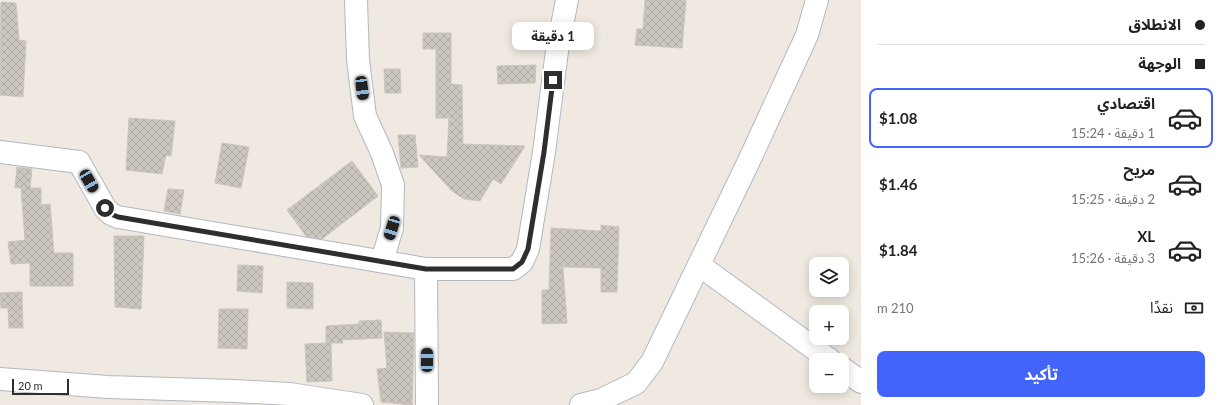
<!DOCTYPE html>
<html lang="ar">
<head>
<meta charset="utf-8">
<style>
	body { margin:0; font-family:Lato,"Noto Sans Arabic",sans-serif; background:#f2f2f2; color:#222; direction:rtl; height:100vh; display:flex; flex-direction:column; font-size:15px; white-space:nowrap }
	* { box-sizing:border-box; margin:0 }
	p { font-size:13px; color:#767676 }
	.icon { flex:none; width:22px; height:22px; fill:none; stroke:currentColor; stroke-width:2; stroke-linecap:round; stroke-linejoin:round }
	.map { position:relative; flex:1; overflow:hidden; direction:ltr }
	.drawer { display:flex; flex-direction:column; background:#fff; width:360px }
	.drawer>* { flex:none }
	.top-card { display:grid; align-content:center; height:88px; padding:0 16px; background:#fff }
	.buttons { position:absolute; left:809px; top:257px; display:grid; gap:8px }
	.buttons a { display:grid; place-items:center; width:40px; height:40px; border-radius:8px; background:#fff; box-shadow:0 2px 10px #0003; font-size:20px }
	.scale { position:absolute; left:12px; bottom:10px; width:57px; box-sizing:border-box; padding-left:4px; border:2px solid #2e2e2e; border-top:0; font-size:11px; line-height:14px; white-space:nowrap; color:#2e2e2e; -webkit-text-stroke:3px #fff; paint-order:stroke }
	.end { position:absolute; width:18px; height:18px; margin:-9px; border:5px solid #2e2e2e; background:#fff; box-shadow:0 0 0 2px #fff }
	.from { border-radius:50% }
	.bubble { position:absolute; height:28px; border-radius:8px; background:#fff; box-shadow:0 2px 10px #0003; font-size:13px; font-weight:700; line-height:28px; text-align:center; direction:rtl }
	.car { position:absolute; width:12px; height:24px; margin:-12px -6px; border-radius:5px; box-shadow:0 0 3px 1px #0007; background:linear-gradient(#222 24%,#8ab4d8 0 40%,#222 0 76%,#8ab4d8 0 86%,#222 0) }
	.top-card b { display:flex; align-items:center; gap:14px; height:38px; font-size:15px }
	.top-card b+b { border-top:1px solid #e0e0e0 }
	.top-card i { width:10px; height:10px; background:#222 }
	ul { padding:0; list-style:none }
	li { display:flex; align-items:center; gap:12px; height:60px; margin:0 8px 6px; padding:0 8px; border:2px solid transparent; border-radius:8px }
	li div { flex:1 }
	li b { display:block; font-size:15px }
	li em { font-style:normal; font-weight:700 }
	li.active { border-color:#4264fb }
	li>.icon { width:36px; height:36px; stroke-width:1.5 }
	.pay { display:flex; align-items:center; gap:10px; height:44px; padding:0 16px; font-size:15px }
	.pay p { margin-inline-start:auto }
	.button { display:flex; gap:8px; margin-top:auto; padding:8px 16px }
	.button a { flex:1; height:46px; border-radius:8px; background:#4264fb; color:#fff; font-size:16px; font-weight:700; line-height:46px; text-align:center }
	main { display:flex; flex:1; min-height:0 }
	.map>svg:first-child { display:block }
	.building { fill:url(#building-cross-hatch); stroke:#cbc5ba }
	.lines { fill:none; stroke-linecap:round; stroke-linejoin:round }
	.minor-casing { stroke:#b4b7c1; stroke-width:24 }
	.tertiary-casing { stroke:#b4b7c1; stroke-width:24 }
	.minor { stroke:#fff; stroke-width:22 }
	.tertiary { stroke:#fff; stroke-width:22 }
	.route { stroke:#2e2e2e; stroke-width:5 }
</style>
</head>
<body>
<main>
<section class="drawer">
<div class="top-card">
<b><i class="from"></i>الانطلاق</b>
<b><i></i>الوجهة</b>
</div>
<ul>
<li class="active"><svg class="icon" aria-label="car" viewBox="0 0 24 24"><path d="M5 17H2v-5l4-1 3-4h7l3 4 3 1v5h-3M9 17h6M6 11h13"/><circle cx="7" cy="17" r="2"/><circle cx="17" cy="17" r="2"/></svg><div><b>اقتصادي</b><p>1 دقيقة · 15:24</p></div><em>$1.08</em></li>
<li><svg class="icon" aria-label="car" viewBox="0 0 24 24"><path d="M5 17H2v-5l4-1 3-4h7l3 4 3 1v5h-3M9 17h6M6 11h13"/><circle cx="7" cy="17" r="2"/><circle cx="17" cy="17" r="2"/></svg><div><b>مريح</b><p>2 دقيقة · 15:25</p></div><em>$1.46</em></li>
<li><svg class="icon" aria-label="car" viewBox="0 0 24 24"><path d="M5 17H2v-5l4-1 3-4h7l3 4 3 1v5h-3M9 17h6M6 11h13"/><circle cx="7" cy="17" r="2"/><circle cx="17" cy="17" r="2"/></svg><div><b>XL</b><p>3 دقيقة · 15:26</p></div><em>$1.84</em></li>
</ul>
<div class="pay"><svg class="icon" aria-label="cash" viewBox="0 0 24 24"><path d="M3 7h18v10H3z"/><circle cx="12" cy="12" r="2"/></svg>نقدًا<p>210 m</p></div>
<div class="button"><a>تأكيد</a></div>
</section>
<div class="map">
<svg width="861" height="405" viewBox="0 0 861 405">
	<defs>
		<pattern id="building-cross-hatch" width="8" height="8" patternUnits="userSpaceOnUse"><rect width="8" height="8" fill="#cbc7bf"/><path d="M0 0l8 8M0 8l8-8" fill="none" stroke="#afaba4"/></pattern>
	</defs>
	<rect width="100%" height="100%" fill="#efe9e1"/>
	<path class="building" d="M645,0H686L682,48L635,45L637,29H643Z
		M1,2L16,3L19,40L26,41L23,97L0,95Z
		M423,33H451V84L462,85L463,144L525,146L501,184L493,179L480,201L464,199L452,191L419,155L447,157L449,118H436V49H423Z
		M536,65L535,83L498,84L497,66Z
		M384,69H400L401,93H385Z
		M129,118L175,121L171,156L166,155L162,174L126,170Z
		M398,135H415L418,167L401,168Z
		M222,143L249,147L241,188L215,183Z
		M352,161L378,196L322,239L306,236L287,210Z
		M17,167L32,169L30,188H41V205L50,204L54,253H73V286H30V263L11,264L8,242L25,240L21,188H15Z
		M168,189L184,190L180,214L164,211Z
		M601,225L619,227L617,292H601V268L563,267L567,323L542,324V290H549L551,228L601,231Z
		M114,236H144L141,309L115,307Z
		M238,265L263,266L262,293L237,291Z
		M287,282L313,283V309L287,308Z
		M22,292L23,328H9L8,308H1L0,293Z
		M219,309H248L247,349L218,348Z
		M381,320L382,338L342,340L343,343H331L332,381L307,382L305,344L328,343H326V326L359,324V321Z
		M384,332L414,333L412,405L381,402L377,369L387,368Z"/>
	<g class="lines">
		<g class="minor-casing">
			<path id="minor" d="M356,0L358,60L365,116L382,153L393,185L392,228L382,261
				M0,152L79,162L105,208L111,214L118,217L426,269H513L522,262L528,249L544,152L557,51L567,0
				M699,265L830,360
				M426,269L427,405
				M842,368L861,382
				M0,379L108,387L234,391L289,394L362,405"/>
		</g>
		<g class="tertiary-casing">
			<path id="tertiary" d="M581,405L601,400L636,383L652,362L748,163L807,35L817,0"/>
		</g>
		<use href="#minor" class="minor"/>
		<use href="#tertiary" class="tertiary"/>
	</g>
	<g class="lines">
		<path class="route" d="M105,208L111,214L118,217L426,269H513L522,262L528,249L544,152L553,80"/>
	</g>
</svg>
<div class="buttons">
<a><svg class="icon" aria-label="layers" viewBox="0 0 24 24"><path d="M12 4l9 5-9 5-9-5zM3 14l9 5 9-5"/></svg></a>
<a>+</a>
<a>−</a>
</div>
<div class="scale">20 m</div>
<i class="end from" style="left:105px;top:208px"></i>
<i class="end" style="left:553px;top:80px"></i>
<div class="bubble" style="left:512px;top:22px;width:82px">1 دقيقة</div>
<i class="car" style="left:362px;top:88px;rotate:173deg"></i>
<i class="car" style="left:89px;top:181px;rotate:150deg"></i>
<i class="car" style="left:392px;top:228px;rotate:197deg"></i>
<i class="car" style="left:427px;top:360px;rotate:0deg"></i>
</div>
</main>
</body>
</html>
